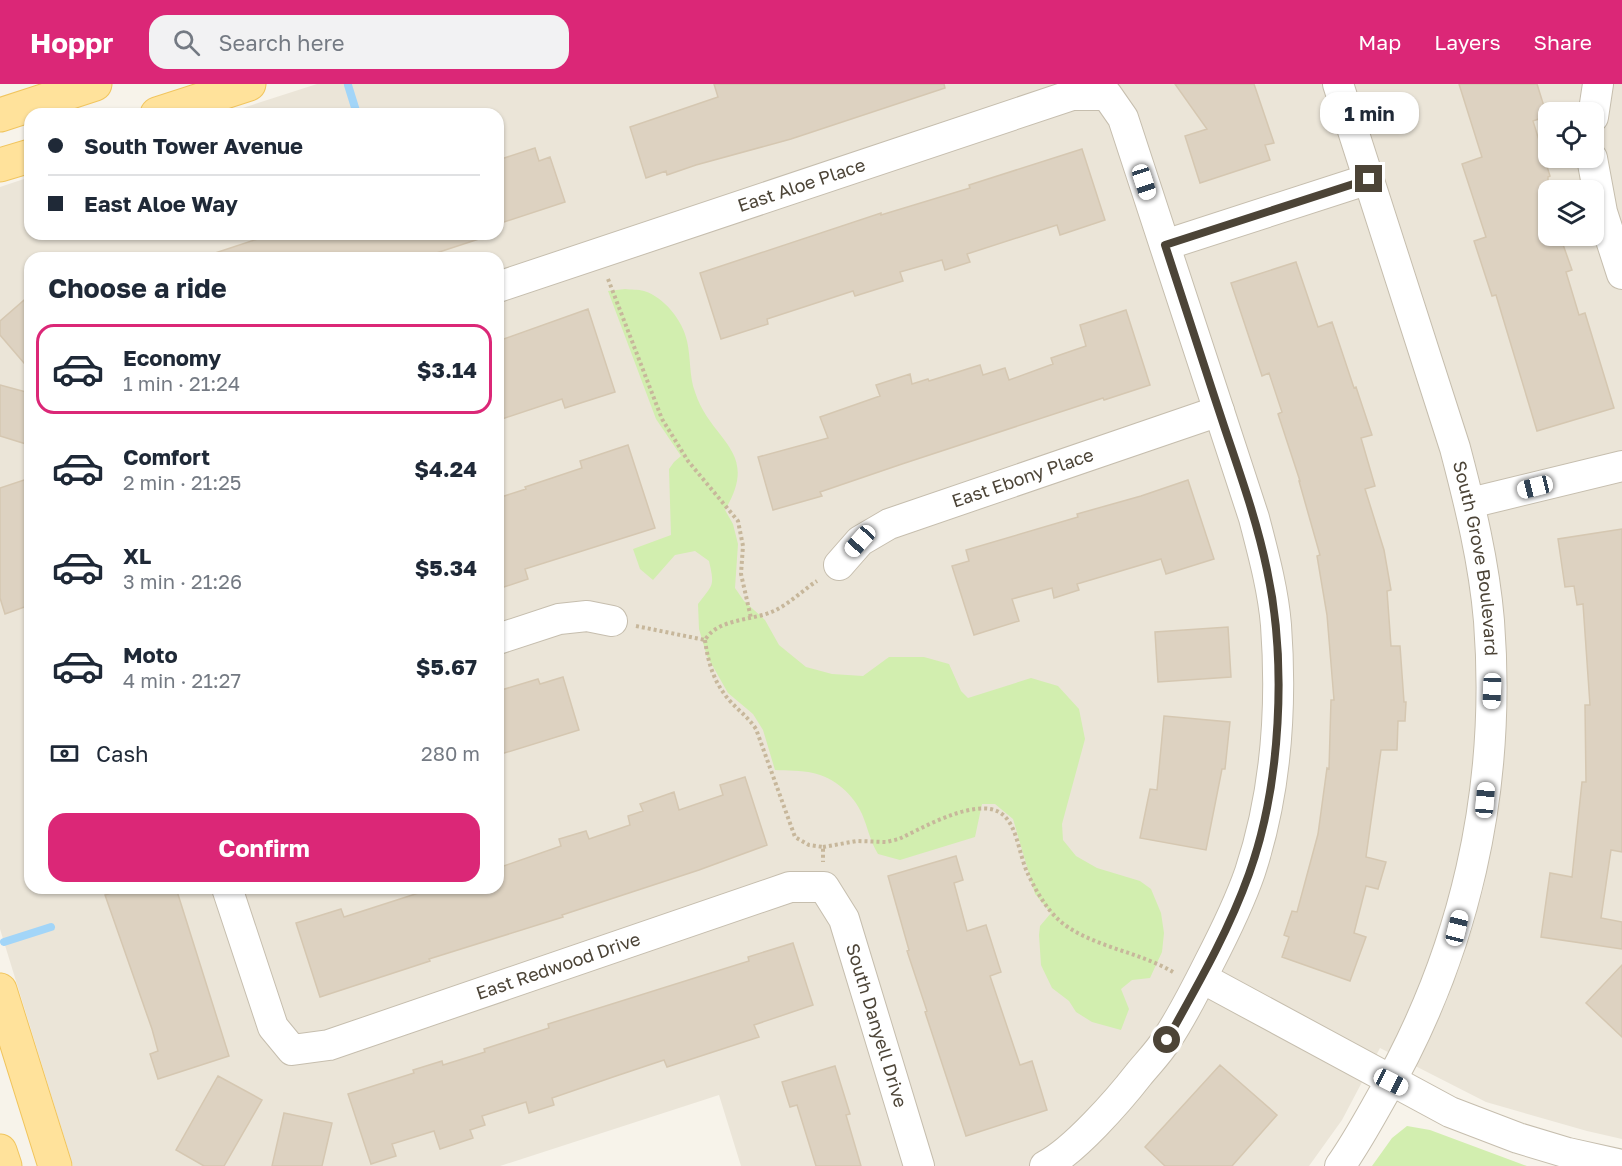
<!DOCTYPE html>
<html lang="en">
<head>
<meta charset="utf-8">
<style>
	body { margin:0; font-family:"Golos Text",sans-serif; background:#f2f2f3; color:#1f2937; height:100vh; display:flex; flex-direction:column; font-size:22px; white-space:nowrap }
	* { box-sizing:border-box; margin:0 }
	p { font-size:20px; color:#747a83 }
	.icon { flex:none; width:33px; height:33px; fill:none; stroke:currentColor; stroke-width:2; stroke-linecap:round; stroke-linejoin:round }
	.map { position:relative; flex:1; overflow:hidden }
	.side { position:absolute; left:24px; top:168px; width:480px; height:642px; display:flex; flex-direction:column; background:#fff; border-radius:18px; box-shadow:0 2px 4px #0004 }
	.side>* { flex:none }
	.top-card { position:absolute; left:24px; top:24px; width:480px; height:132px; border-radius:18px; box-shadow:0 2px 4px #0004; display:grid; align-content:center; height:132px; padding:0 24px; background:#fff }
	.fabs { position:absolute; left:1538px; top:18px; display:grid; gap:12px }
	.fabs a { display:grid; place-items:center; width:66px; height:66px; border-radius:12px; background:#fff; box-shadow:0 2px 4px #0004; font-size:30px }
	.end { position:absolute; width:27px; height:27px; margin:-14px; border:8px solid #4c4437; background:#fff; box-shadow:0 0 0 3px #fff }
	.from { border-radius:50% }
	.bubble { position:absolute; height:42px; border-radius:18px; background:#fff; box-shadow:0 2px 4px #0004; font-size:20px; font-weight:700; line-height:42px; text-align:center }
	.car { position:absolute; width:18px; height:36px; margin:-18px -9px; border-radius:8px; box-shadow:0 0 4px 2px #0007; background:linear-gradient(#fff 24%,#345 0 40%,#fff 0 76%,#345 0 86%,#fff 0) }
	.top-card b { display:flex; align-items:center; gap:21px; height:57px; font-size:22px }
	.top-card b+b { border-top:2px solid #e0e1e3 }
	.top-card i { width:15px; height:15px; background:#1f2937 }
	ul { padding:0; list-style:none }
	li { display:flex; align-items:center; gap:18px; height:90px; margin:0 12px 9px; padding:0 12px; border:3px solid transparent; border-radius:18px }
	li div { flex:1 }
	li b { display:block; font-size:22px }
	li em { font-style:normal; font-weight:700 }
	li.current { border-color:#db2777 }
	li>.icon { width:54px; height:54px; stroke-width:1.5 }
	h2 { padding:0 24px; font-size:27px; line-height:72px }
	.pay { display:flex; align-items:center; gap:15px; height:66px; padding:0 24px; font-size:22px }
	.pay p { margin-inline-start:auto }
	.primary-button { display:flex; gap:12px; margin-top:auto; padding:12px 24px }
	.primary-button a { flex:1; height:69px; border-radius:18px; background:#db2777; color:#fff; font-size:24px; font-weight:700; line-height:69px; text-align:center }
	header { display:flex; align-items:center; gap:36px; box-sizing:border-box; height:84px; padding:0 30px; background:#db2777; color:#fff }
	header strong { font-size:28px }
	nav { display:flex; gap:33px; margin-inline-start:auto; font-size:21px }
	.search { width:420px; height:54px; background:#f2f2f3; display:flex; align-items:center; gap:15px; box-sizing:border-box; padding:0 21px; border-radius:18px; color:#747a83; font-size:22px }
	.map>svg:first-child { display:block }
	.residential { fill:#ebe5d8; fill-rule:evenodd }
	.green { fill:#d2eeaf }
	.lines { fill:none; stroke-linecap:round; stroke-linejoin:round }
	.stream { stroke:#a2d5f8; stroke-width:8 }
	.building { fill:#ddd2c1; stroke:#d5c7b1; stroke-width:1.5 }
	.minor-casing { stroke:#c6beae; stroke-width:32 }
	.major-casing { stroke:#f1c55e; stroke-width:35 }
	.path { stroke:#c7b79b; stroke-width:4; stroke-dasharray:3 3; stroke-linecap:butt }
	.minor { stroke:#fff; stroke-width:30 }
	.major { stroke:#ffe29b; stroke-width:33 }
	.route { stroke:#4c4437; stroke-width:8 }
	.labels { text-anchor:middle; stroke-width:5; stroke-linejoin:round; paint-order:stroke }
	.street-label { font-size:18px; fill:#4c4437; stroke:#fff }
</style>
</head>
<body>
<header>
<strong>Hoppr</strong>
<div class="search"><svg class="icon" aria-label="search" viewBox="0 0 24 24"><circle cx="10" cy="10" r="6"/><path d="M15 15l6 6"/></svg>Search here</div>
<nav><a>Map</a><a>Layers</a><a>Share</a></nav>
</header>
<div class="map">
<svg width="1622" height="1082" viewBox="0 0 1622 1082">
	<rect width="100%" height="100%" fill="#f7f3ea"/>
	<path class="residential" d="M317,0H1622V1055L1587,1047L1486,1018L1380,964L1342,1036L1309,1082H741L719,1011L500,1082H73L0,845V103L30,93V150H498V30H224ZM1548,28H1593V74H1548ZM1548,106H1593V152H1548ZM30,174H498V804H30Z"/>
	<path class="green" d="M625,205C631,206 638,205 644,207C664,213 683,237 687,257C691,274 689,292 695,308C711,358 761,366 725,426L733,440L738,460L735,504L744,517L765,536L779,561L806,583L832,590L863,592L889,573H924L949,580L961,607L968,614L1031,594L1058,602L1079,625L1085,655L1062,740L1063,756L1076,772L1097,784L1140,797L1151,805L1161,829L1164,849L1162,868L1150,894L1132,896L1121,905L1129,925L1121,946L1092,938L1076,928L1069,917L1052,904L1041,881L1039,851L1040,842L1051,829L1035,810L1013,735L995,720H982L975,753L900,776L878,770C870,757 868,744 862,730C854,711 834,693 813,689C801,686 787,687 775,686L763,646L753,630L728,609L707,572L699,545L698,520C713,500 715,503 709,477L695,467L675,471L653,496L640,485L633,465L671,451L669,385L674,378L681,372L656,335L608,207Z
		M1407,1042L1430,1046L1527,1082H1372L1392,1054Z"/>
	<g class="lines">
		<path class="stream" d="M348,1L357,30
			M4,858L51,843"/>
	</g>
	<path class="building" d="M714,0H944L945,4L791,55L696,81L667,91L666,87L646,94L630,43L718,13Z
		M1175,0H1254L1274,59L1265,61L1270,76L1200,99L1185,52L1207,45Z
		M1459,0H1537L1547,32L1533,37L1550,92L1548,93V152H1560L1572,186L1566,188L1579,231L1585,229L1614,324L1537,347L1496,211L1492,212L1474,157L1486,153L1462,80L1482,73Z
		M535,64L539,77L550,73L565,118L498,140V76Z
		M1082,65L1105,136L1060,151L1057,141L967,170L970,178L945,186L942,176L900,188L903,197L855,212L853,207L767,235L768,240L721,255L700,189L881,129V131L970,104L969,101Z
		M273,150H481L482,154L421,174H213L212,170Z
		M1296,178L1318,243L1332,238L1354,304L1356,303L1372,351L1361,354L1375,402L1365,405L1384,466L1391,506L1387,507L1391,562H1400L1404,618H1406L1405,637H1398L1397,666H1381L1366,773L1386,778L1378,805L1366,802L1354,849L1366,853L1350,897L1282,873L1289,853L1284,851L1292,827L1297,828L1318,750L1327,684L1329,685L1331,616H1334L1327,531L1317,472L1320,471L1299,397H1300L1278,330L1282,328L1269,289L1262,292L1231,199Z
		M30,211V286L0,251V237Z
		M588,225L615,308L565,324L562,315L502,335L498,323V257Z
		M1126,226L1150,301L1104,316L1103,314L902,380L820,408L822,412L773,426L758,373L828,354L820,333L880,312L876,301L910,290L912,300L928,295L929,297L980,281L983,291L1005,284L1009,296L1053,280L1051,274L1086,262L1080,241Z
		M0,301L30,309V346L26,360L0,352Z
		M628,361L655,444L525,485L528,495L498,505V414L526,405L525,403L582,384L580,377Z
		M30,394V521L5,530L0,514V404Z
		M1188,396L1214,475L1166,490L1161,475L1077,500L1079,506L1054,514L1052,504L1012,515L1019,537L974,551L952,482L969,477L966,466L1078,433L1077,430L1141,412Z
		M1622,445V768L1611,766L1601,834L1622,838V865L1541,853L1550,789L1572,793L1582,698H1586L1585,621H1590L1583,520L1577,521L1574,502L1565,503L1558,455Z
		M1228,543L1231,593L1158,598L1155,548Z
		M563,593L579,646L498,671V607L538,595L540,600Z
		M1164,632L1230,638L1225,685H1222L1206,766L1140,754L1150,705L1157,706Z
		M745,693L767,761L699,786L562,831L563,833L429,875L430,877L320,913L296,839L341,825L344,833L434,804H498V784L561,762L559,755L586,747L589,755L630,741L628,732L643,727L640,720L674,708L679,726L723,711L720,701Z
		M956,772L963,796L954,799L967,847L986,841L1001,888L990,892L1020,981L1032,977L1047,1026L966,1052L925,928L927,927L907,867L909,866L888,792Z
		M127,804H176L229,972L158,995L150,970L158,967L152,945L105,811Z
		M793,859L813,921L754,941L759,953L667,983L664,976L616,992L552,1014L554,1021L529,1029L526,1018L482,1032L485,1041L470,1046L473,1054L440,1065L434,1047L392,1060L396,1072L371,1080L348,1010L414,989L413,986L442,977L443,981L485,968L484,965L549,944L548,940L749,877L748,873Z
		M1622,881V953L1586,919Z
		M1220,981L1277,1031L1232,1082H1165L1145,1063Z
		M835,982L850,1030L846,1031L861,1082H816L797,1021L790,1023L782,998Z
		M218,992L262,1016L224,1082H204L176,1066Z
		M284,1029L332,1039L322,1082H272Z"/>
	<g class="lines">
		<g class="minor-casing">
			<g id="minor">
				<path id="s1" d="M1338,0L1455,364C1470,421 1484,478 1489,537C1502,706 1465,870 1380,1016C1367,1039 1355,1061 1340,1082"/>
				<path d="M1593,33L1598,0"/>
				<path d="M1592,74L1602,128L1622,190"/>
				<path d="M1165,161L1369,95"/>
				<path id="s2" d="M498,203L1072,11H1107L1123,34L1254,434C1263,469 1273,505 1276,541C1282,623 1276,709 1250,788C1239,820 1224,850 1209,879C1196,905 1183,931 1167,955C1159,968 1148,979 1139,990C1118,1017 1074,1067 1045,1082"/>
				<path d="M1470,419L1622,382"/>
				<path id="s3" d="M839,481L860,457L889,440L1219,327"/>
				<path d="M498,555L559,535L587,532L612,537"/>
				<path id="s4" d="M227,804L273,943L292,966L329,961L790,803H824L844,835L919,1082"/>
				<path d="M1202,894L1450,1028L1518,1054L1568,1069L1622,1081"/>
			</g>
		</g>
		<g class="major-casing">
			<path id="major" d="M157,30L249,0
				M0,31L95,0
				M0,81L30,72
				M0,906L55,1082
				M0,1067L5,1082"/>
		</g>
		<path class="path" d="M608,195L662,335L688,377L738,437L743,462L741,490L751,534
			M636,542L705,556C718,534 752,537 774,527C789,520 803,506 817,497
			M705,556C708,579 714,599 730,617C739,627 748,633 756,645L795,753L809,761L823,763V778
			M823,763L857,757L886,758L899,755C922,744 950,728 976,725C1017,719 1015,760 1027,788C1035,805 1046,825 1060,837C1089,862 1140,868 1173,888"/>
		<use href="#minor" class="minor"/>
		<use href="#major" class="major"/>
	</g>
	<g class="lines">
		<path class="route" d="M1167,956C1197,902 1228,849 1249,790C1281,701 1287,578 1267,486C1257,437 1240,390 1224,342C1204,282 1185,222 1165,161L1369,95"/>
	</g>
	<g class="labels">
		<g class="street-label">
			<text dy="6" stroke="none"><textPath href="#s2" startOffset="320">East Aloe Place</textPath></text>
			<text dy="6" stroke="none"><textPath href="#s3" startOffset="207">East Ebony Place</textPath></text>
			<text dy="6" stroke="none"><textPath href="#s1" startOffset="495">South Grove Boulevard</textPath></text>
			<text dy="6" stroke="none"><textPath href="#s4" startOffset="456">East Redwood Drive</textPath></text>
			<text dy="6" stroke="none"><textPath href="#s4" startOffset="884">South Danyell Drive</textPath></text>
		</g>
	</g>
</svg>
<div class="fabs">
<a><svg class="icon" aria-label="locate" viewBox="0 0 24 24"><circle cx="12" cy="12" r="6"/><path d="M12 2v4M12 18v4M2 12h4M18 12h4"/></svg></a>
<a><svg class="icon" aria-label="layers" viewBox="0 0 24 24"><path d="M12 4l9 5-9 5-9-5zM3 14l9 5 9-5"/></svg></a>
</div>
<i class="end from" style="left:1167px;top:956px"></i>
<i class="end" style="left:1369px;top:95px"></i>
<div class="bubble" style="left:1320px;top:8px;width:99px">1 min</div>
<i class="car" style="left:1144px;top:98px;rotate:162deg"></i>
<i class="car" style="left:1535px;top:403px;rotate:256deg"></i>
<i class="car" style="left:860px;top:457px;rotate:222deg"></i>
<i class="car" style="left:1492px;top:607px;rotate:182deg"></i>
<i class="car" style="left:1485px;top:716px;rotate:5deg"></i>
<i class="car" style="left:1457px;top:844px;rotate:14deg"></i>
<i class="car" style="left:1391px;top:998px;rotate:117deg"></i>
<div class="top-card">
<b><i class="from"></i>South Tower Avenue</b>
<b><i></i>East Aloe Way</b>
</div>
<section class="side">
<h2>Choose a ride</h2>
<ul>
<li class="current"><svg class="icon" aria-label="car" viewBox="0 0 24 24"><path d="M5 17H2v-5l4-1 3-4h7l3 4 3 1v5h-3M9 17h6M6 11h13"/><circle cx="7" cy="17" r="2"/><circle cx="17" cy="17" r="2"/></svg><div><b>Economy</b><p>1 min · 21:24</p></div><em>$3.14</em></li>
<li><svg class="icon" aria-label="car" viewBox="0 0 24 24"><path d="M5 17H2v-5l4-1 3-4h7l3 4 3 1v5h-3M9 17h6M6 11h13"/><circle cx="7" cy="17" r="2"/><circle cx="17" cy="17" r="2"/></svg><div><b>Comfort</b><p>2 min · 21:25</p></div><em>$4.24</em></li>
<li><svg class="icon" aria-label="car" viewBox="0 0 24 24"><path d="M5 17H2v-5l4-1 3-4h7l3 4 3 1v5h-3M9 17h6M6 11h13"/><circle cx="7" cy="17" r="2"/><circle cx="17" cy="17" r="2"/></svg><div><b>XL</b><p>3 min · 21:26</p></div><em>$5.34</em></li>
<li><svg class="icon" aria-label="car" viewBox="0 0 24 24"><path d="M5 17H2v-5l4-1 3-4h7l3 4 3 1v5h-3M9 17h6M6 11h13"/><circle cx="7" cy="17" r="2"/><circle cx="17" cy="17" r="2"/></svg><div><b>Moto</b><p>4 min · 21:27</p></div><em>$5.67</em></li>
</ul>
<div class="pay"><svg class="icon" aria-label="cash" viewBox="0 0 24 24"><path d="M3 7h18v10H3z"/><circle cx="12" cy="12" r="2"/></svg>Cash<p>280 m</p></div>
<div class="primary-button"><a>Confirm</a></div>
</section>
</div>
</body>
</html>
